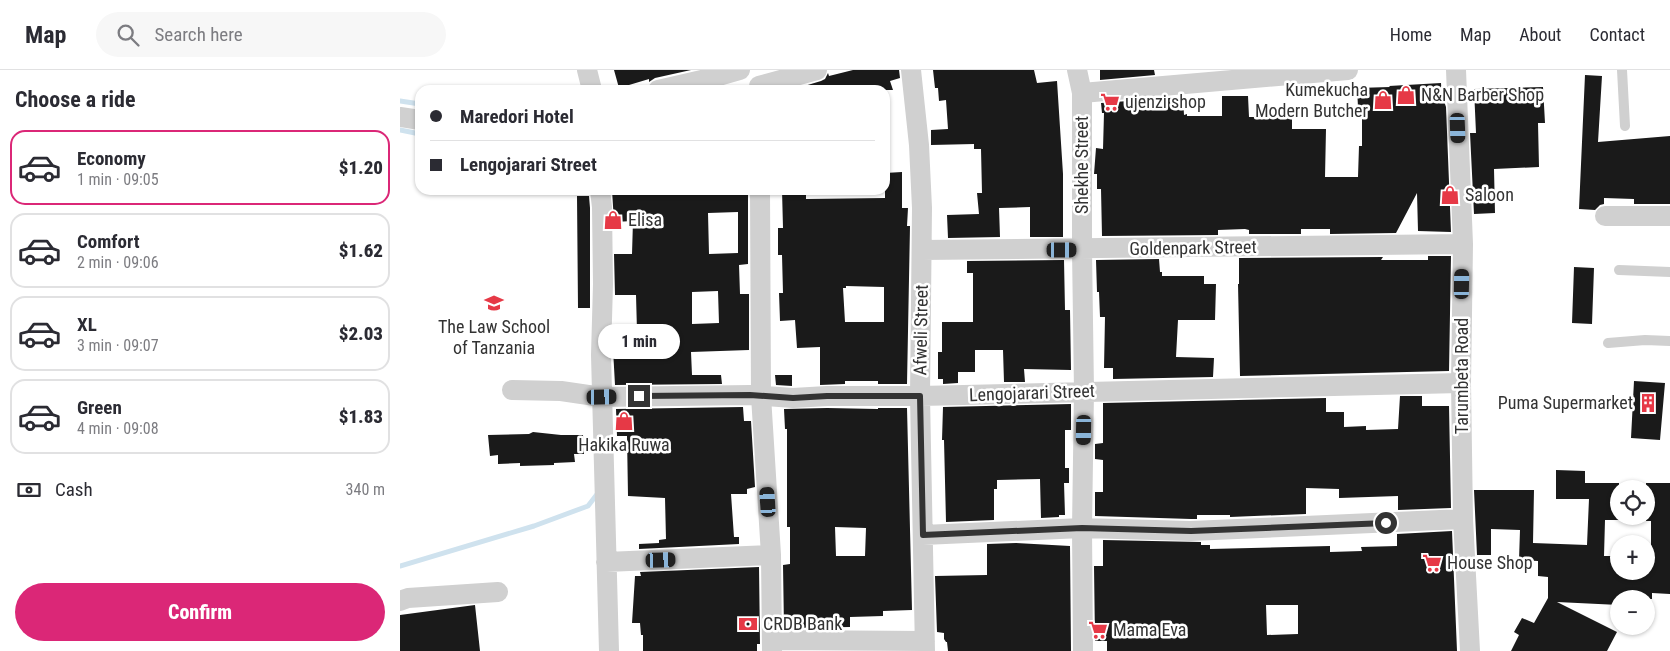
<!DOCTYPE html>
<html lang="en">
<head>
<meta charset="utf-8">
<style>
	body { margin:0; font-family:"Roboto Condensed",sans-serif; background:#f7f7f7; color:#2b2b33; height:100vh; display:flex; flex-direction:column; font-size:19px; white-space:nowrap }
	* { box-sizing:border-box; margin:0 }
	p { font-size:16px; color:#7c7c81 }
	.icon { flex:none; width:28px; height:28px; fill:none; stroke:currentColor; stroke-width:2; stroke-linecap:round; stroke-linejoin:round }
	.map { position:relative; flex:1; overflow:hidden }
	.drawer { display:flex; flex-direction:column; background:#fff; width:400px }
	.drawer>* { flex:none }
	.top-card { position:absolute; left:15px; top:15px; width:475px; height:110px; border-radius:15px; box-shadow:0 1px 4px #0004; display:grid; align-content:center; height:110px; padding:0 15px; background:#fff }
	.fabs { position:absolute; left:1210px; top:410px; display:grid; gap:10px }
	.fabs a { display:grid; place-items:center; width:45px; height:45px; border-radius:50%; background:#fff; box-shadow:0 1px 4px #0004; font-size:25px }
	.end { position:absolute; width:22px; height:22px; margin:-11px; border:6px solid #333; background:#fff; box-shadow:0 0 0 2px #fff }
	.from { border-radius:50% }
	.bubble { position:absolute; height:35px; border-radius:18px; background:#fff; box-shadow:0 1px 4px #0004; font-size:16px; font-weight:800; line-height:35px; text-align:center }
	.car { position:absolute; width:15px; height:30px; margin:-15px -8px; border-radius:6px; box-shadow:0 0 4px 1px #0007; background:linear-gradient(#222 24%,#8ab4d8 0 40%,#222 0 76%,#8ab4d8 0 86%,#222 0) }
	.top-card b { display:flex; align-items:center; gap:18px; height:48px; font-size:19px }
	.top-card b+b { border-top:1px solid #e1e1e2 }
	.top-card i { width:12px; height:12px; background:#2b2b33 }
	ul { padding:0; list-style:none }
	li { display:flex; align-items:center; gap:15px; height:75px; margin:0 10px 8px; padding:0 5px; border:2px solid #e1e1e2; border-radius:15px }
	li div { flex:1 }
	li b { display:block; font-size:19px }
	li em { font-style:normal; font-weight:800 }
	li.active { border-color:#db2777 }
	li>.icon { width:45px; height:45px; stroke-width:1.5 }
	h2 { padding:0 15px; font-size:22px; line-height:60px }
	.pay { display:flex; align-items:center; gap:12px; height:55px; padding:0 15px; font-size:19px }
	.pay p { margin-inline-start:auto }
	.action { display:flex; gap:10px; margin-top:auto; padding:10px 15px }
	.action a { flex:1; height:58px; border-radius:30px; background:#db2777; color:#fff; font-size:20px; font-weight:800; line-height:58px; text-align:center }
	header { display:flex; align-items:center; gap:30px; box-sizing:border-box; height:70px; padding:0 25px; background:#fff; border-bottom:1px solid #e1e1e2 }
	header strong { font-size:24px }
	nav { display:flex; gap:28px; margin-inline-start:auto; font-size:18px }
	.search { width:350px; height:45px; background:#f7f7f7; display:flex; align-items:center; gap:12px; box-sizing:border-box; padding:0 18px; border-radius:28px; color:#7c7c81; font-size:19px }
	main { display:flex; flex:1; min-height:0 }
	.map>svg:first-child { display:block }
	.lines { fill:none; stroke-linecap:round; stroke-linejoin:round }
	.stream { stroke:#cfe2ee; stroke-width:5 }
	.building { fill:#1a1a1a; fill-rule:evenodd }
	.lane { stroke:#d0d0d0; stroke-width:10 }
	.street { stroke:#d0d0d0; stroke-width:20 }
	.route { stroke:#333; stroke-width:6 }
	.labels { text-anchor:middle; stroke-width:5; stroke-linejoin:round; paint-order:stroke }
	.poi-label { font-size:18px; fill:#333; stroke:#fff; text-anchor:start }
	.street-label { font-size:18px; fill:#333; stroke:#fff }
</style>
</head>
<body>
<header>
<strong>Map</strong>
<div class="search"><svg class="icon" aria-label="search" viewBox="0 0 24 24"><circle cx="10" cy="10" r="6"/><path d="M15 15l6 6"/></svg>Search here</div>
<nav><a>Home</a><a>Map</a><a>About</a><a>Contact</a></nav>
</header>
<main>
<section class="drawer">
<h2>Choose a ride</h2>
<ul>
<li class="active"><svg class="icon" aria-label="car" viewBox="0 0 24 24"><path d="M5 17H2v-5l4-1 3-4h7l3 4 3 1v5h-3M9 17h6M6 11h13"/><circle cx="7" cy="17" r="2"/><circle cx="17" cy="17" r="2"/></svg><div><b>Economy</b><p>1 min · 09:05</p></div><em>$1.20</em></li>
<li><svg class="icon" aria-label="car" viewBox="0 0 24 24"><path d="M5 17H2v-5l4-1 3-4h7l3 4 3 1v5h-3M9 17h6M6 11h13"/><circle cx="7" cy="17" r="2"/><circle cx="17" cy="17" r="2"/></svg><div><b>Comfort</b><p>2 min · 09:06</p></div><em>$1.62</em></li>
<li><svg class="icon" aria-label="car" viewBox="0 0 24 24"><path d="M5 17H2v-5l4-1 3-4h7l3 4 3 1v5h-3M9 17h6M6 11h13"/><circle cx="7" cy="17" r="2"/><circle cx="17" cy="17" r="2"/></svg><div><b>XL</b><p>3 min · 09:07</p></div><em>$2.03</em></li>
<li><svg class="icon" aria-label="car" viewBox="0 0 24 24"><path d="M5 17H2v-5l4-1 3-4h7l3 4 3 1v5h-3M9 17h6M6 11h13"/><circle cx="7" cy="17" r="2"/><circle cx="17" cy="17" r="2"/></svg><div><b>Green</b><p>4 min · 09:08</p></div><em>$1.83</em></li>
</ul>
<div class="pay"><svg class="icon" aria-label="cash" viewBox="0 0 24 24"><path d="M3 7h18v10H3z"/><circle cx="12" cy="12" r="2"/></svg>Cash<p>340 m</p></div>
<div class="action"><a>Confirm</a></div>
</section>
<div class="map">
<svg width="1270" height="581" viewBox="0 0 1270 581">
	<rect width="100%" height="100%" fill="#fff"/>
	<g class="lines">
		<path class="stream" d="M0,31L20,34
			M0,60L20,64
			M0,496L134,456L188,436L198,423"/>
	</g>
	<path class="building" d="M214,0H291L255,8L249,12V9L219,18Z
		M453,0H499L500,8L490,11L493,20H391L421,11L425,9L428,3L429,6Z
		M533,0H634L637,13L657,11L663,104V167H630V137L599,138L600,167L548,168L547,145L579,144L577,123H582L581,79H574V74L531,75V60L548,59L546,30L539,31L538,18H535Z
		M700,0H754L755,5L700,10Z
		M1185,5L1202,6L1198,72L1270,66V134H1234V129L1204,128V134L1200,135L1195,140L1179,139Z
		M1041,13L1042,31H1044L1046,37L1051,162L1018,161L1017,123L996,163L930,164V159H901V164H849V160L845,159L818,160V165L702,166L701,119H697V104H694L696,78L703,79L704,43H702L701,33L783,27L784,45L787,44V46H822V26H848L849,47H892V59H926L925,107H958L959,76H962V37H958L957,18L990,17L989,16Z
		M1143,17L1145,53H1138L1139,97L1094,99L1095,143L1074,144L1070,63H1076L1074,19Z
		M502,102V138H508L507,156H510L507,314H478V311H445V314L420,315V277L397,278L395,250L380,251L379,223H383L382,185H378V158H383L382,120H406V129L485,128V103ZM446,216L484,217V252H445L443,218H446Z
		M212,120H348V194L339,195L340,224H349V280L291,282L292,305H321L322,314L215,315L213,279H219V261H237L236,225H215L214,184H232L233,151L214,152ZM338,142V190V183L309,184L308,143ZM318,221L319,253L292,254V222Z
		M177,126H189L190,138V238H178Z
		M1028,186H1051L1049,301L840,306L838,214H839V188L983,187L981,190H1028Z
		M759,189L760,202H762V206H804V214H816L815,250H778L776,287L814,288L813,307L713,309V298H704L705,247H700L699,222H697L696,190Z
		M664,190L665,240H670L671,300L624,299L625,312H604L603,280H575V302H558V313L543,314V309H538V282H542V252H573V203H567V191Z
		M1174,197L1194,198L1192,254L1172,253Z
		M375,305H392V316L376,315Z
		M1234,311L1265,313L1260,370L1231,368Z
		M1000,326H1022V336H1049L1051,438L998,440V426L939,428V419L906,418V444L830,447V445H797V449H791L695,446V422H703V390L695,389V374L703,373V333L926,328V342H944V357L966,356V360L998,359Z
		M671,334V360H665V398H669V413H664L665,445H659V447L641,448L640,409L597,410V419H594V450L546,452L544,370H542L543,337Z
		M343,337L344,351H351L355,417L347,419V424H331L334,467H339V474L239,479V474L259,473V470L266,469L265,428L228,426L227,366H217L216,339Z
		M427,338L478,339V338H507L512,540L483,541V546L450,547V557L384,558L383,495L390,494V457H387V359H385L384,339ZM435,457L466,458L465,486H436Z
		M133,362L161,365H183L184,384H174L175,392L154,393V395L120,396V393L98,394V385L90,386L88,365L129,364Z
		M1156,400L1185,401V413H1219V450H1205L1204,486H1215V495H1219V501H1246V496H1251V451H1246V413H1270V524L1252,523V529H1219V535L1157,532L1217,562L1207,581H1111L1119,565L1114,562L1122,548L1134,553L1148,528V507L1138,506V491L1119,490L1120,460L1091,459V485H1077L1074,420H1134L1133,473L1187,475L1189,429H1156Z
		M1052,461L1057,581H707V571H695L694,496H703V470L801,472V475H810V479L930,476V482L962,481L961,477L997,476V464ZM866,535H898V564L867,565Z
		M616,473L670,476L671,581H548L547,572H546L544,569V563L537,562L535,506L587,505V474Z
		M359,497L360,574H357V581H243V565H241L240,553H232L235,506H241L240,502Z
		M75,535L80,581H0V545Z"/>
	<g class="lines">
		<path class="lane" d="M1222,0L1225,56
			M1219,200L1270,202
			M1208,273L1245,270L1270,271"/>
		<path class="street" d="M187,0L192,20
			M511,0L519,75L522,138L520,326L525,581
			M677,0L682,23V180L684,321L682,458L683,581
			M1056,0L1063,174L1061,313L1063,449L1070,581
			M359,16L417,0
			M258,20L319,6L340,0
			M682,23L948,0
			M0,47L20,50
			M200,120L202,137L203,214L201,285L209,581
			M360,120L361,326L371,485L372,581
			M1205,146H1270
			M522,180L1063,174
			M112,320L161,321L202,327L350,325L393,328L427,326H520L1061,313
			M523,465L682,458L791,461L1063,449
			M206,492L371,485
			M0,531L8,528L98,522
			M372,570L525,571"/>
	</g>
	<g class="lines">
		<path class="route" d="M239,326L350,325L393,328L427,326H520L523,465L682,458L791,461L986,453"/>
	</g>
	<defs>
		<g id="shop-bare" transform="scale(1.5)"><path d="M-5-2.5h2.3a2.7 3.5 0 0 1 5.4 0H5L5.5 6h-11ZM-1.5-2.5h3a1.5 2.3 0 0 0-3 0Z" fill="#e63946" stroke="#fff" stroke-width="2.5" paint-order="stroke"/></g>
		<g id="supermarket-bare" transform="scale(1.5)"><path d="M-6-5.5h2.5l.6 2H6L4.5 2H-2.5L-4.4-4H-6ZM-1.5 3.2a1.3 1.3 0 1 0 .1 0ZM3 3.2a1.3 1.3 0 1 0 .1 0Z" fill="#e63946" stroke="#fff" stroke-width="2.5" paint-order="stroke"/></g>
		<g id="university-bare" transform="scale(1.5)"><path d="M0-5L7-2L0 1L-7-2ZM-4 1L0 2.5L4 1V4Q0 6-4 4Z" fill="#e63946" stroke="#fff" stroke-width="2.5" paint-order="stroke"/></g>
		<g id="building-bare" transform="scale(1.5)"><path d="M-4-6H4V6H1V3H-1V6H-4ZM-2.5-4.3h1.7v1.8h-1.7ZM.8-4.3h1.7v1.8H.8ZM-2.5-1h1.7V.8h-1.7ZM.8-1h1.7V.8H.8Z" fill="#e63946" stroke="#fff" stroke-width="2.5" paint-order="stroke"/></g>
		<g id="bank-bare" transform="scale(1.5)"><path d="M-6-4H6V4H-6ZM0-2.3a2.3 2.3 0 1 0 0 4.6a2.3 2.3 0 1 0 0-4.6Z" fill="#e63946" stroke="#fff" stroke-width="2.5" paint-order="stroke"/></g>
	</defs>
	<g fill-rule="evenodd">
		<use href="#shop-bare" x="1006" y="25"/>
		<use href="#shop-bare" x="983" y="30"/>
		<use href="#supermarket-bare" x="710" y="32"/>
		<use href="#shop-bare" x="1050" y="125"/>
		<use href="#shop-bare" x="213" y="150"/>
		<use href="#university-bare" x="94" y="233"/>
		<use href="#building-bare" x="1248" y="333"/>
		<use href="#shop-bare" x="224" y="351"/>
		<use href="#supermarket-bare" x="1032" y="493"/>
		<use href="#bank-bare" x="348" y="554"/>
		<use href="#supermarket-bare" x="698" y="560"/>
	</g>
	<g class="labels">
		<g class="poi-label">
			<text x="968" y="26" text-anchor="end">Kumekucha<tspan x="968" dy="21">Modern Butcher</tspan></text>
			<text x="1021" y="31">N&amp;N Barber Shop</text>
			<text x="725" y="38">ujenzi shop</text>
			<text x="1065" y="131">Saloon</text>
			<text x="228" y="156">Elisa</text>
			<text x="94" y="263" text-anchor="middle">The Law School<tspan x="94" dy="21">of Tanzania</tspan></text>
			<text x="1233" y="339" text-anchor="end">Puma Supermarket</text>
			<text x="224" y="381" text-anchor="middle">Hakika Ruwa</text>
			<text x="1047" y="499">House Shop</text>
			<text x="363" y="560">CRDB Bank</text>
			<text x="713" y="566">Mama Eva</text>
		</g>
		<g class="street-label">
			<text transform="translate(682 95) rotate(-90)" y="6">Shekhe Street</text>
			<text transform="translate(793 178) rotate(-1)" y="6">Goldenpark Street</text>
			<text transform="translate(521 260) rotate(-89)" y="6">Afweli Street</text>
			<text transform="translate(1062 306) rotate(-90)" y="6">Tarumbeta Road</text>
			<text transform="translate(632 323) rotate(-2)" y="6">Lengojarari Street</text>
		</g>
	</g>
</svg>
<div class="fabs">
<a><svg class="icon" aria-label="locate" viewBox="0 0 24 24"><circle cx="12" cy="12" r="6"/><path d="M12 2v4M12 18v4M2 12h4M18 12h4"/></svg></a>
<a>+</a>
<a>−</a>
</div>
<i class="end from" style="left:986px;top:453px"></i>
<i class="end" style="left:239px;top:326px"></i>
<div class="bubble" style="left:198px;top:254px;width:82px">1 min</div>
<i class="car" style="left:1058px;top:58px;rotate:178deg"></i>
<i class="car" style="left:662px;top:180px;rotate:90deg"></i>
<i class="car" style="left:1062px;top:214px;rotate:1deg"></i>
<i class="car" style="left:202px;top:327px;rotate:89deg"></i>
<i class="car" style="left:684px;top:360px;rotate:181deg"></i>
<i class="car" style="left:368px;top:432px;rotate:356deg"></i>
<i class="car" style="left:261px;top:490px;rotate:88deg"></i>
<div class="top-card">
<b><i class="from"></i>Maredori Hotel</b>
<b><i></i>Lengojarari Street</b>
</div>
</div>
</main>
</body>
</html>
